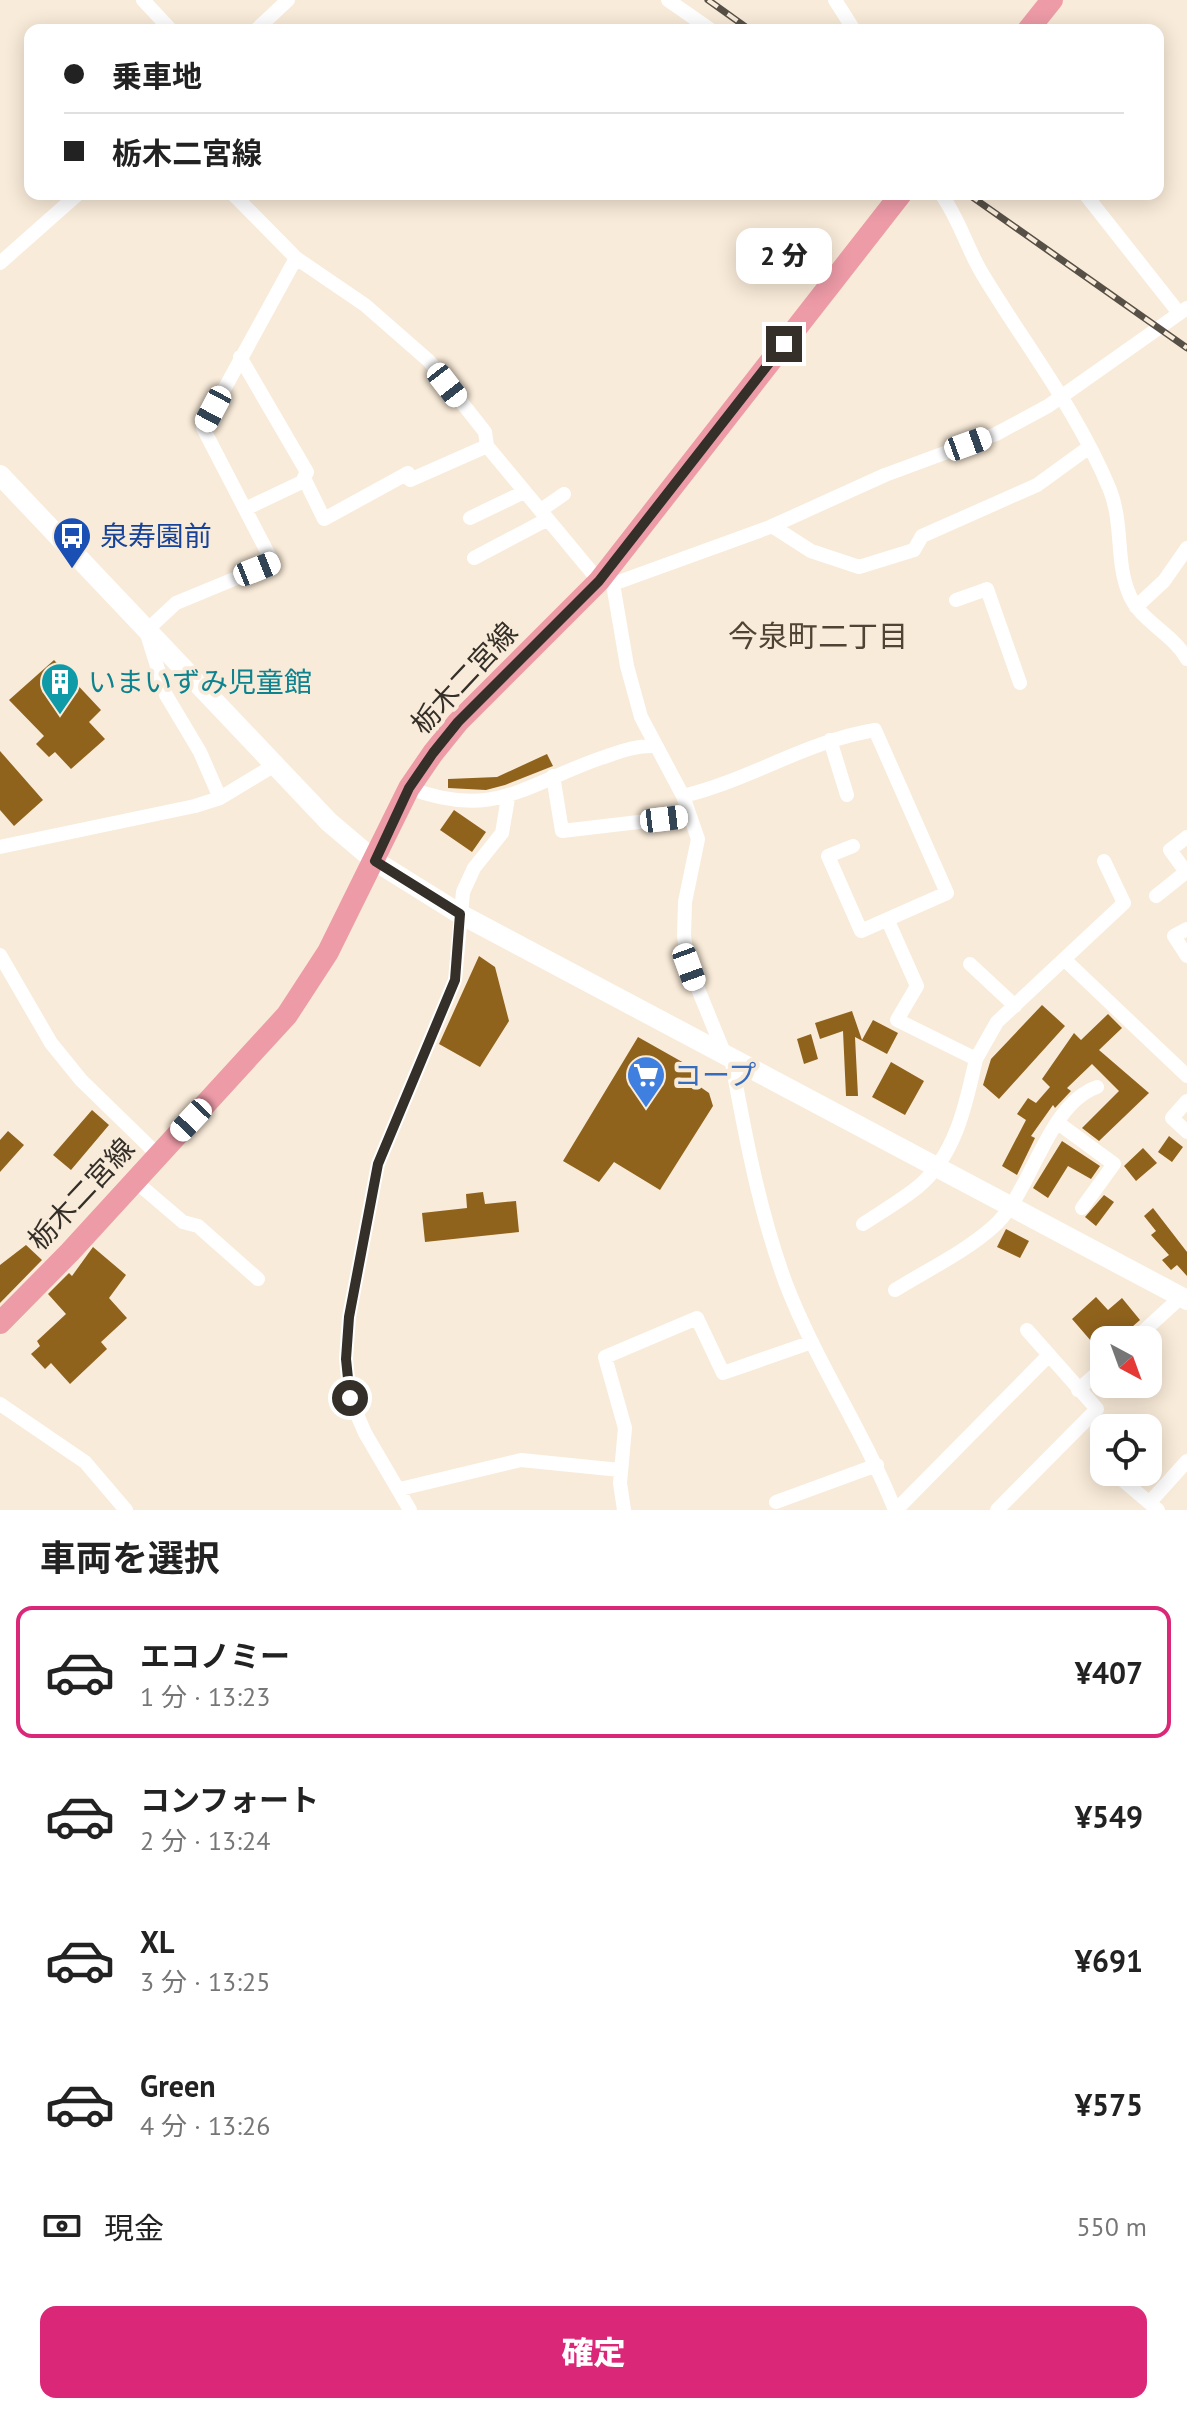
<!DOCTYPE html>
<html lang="ja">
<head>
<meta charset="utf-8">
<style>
	body { margin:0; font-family:"PT Sans","Noto Sans JP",sans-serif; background:#f2f2f2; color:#222; height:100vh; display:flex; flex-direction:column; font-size:30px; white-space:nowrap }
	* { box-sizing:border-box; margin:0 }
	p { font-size:26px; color:#767676 }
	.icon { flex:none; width:44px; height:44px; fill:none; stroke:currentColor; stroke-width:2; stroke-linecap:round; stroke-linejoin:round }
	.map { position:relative; height:1510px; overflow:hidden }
	.details { display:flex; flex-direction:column; background:#fff; flex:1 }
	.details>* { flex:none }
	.banner { position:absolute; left:24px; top:24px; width:1140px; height:176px; border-radius:16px; box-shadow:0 4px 20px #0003; display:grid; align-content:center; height:176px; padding:0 40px; background:#fff }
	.needle { width:52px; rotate:139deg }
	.controls { position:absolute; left:1090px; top:1326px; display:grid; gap:16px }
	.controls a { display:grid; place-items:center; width:72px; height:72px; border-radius:16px; background:#fff; box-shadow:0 4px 20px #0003; font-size:40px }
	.end { position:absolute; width:36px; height:36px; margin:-18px; border:10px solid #342f28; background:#fff; box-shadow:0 0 0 4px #fff }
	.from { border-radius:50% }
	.bubble { position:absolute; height:56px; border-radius:16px; background:#fff; box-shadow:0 4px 20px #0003; font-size:26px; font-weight:800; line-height:56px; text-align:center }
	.car { position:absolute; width:24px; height:48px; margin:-24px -12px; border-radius:10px; box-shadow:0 0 6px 2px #0007; background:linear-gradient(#fff 24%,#345 0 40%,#fff 0 76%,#345 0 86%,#fff 0) }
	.banner b { display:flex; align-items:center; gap:28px; height:76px; font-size:30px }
	.banner b+b { border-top:2px solid #e0e0e0 }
	.banner i { width:20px; height:20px; background:#222 }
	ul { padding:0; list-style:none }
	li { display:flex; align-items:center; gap:24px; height:132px; margin:0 16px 12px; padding:0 24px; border:4px solid transparent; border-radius:16px }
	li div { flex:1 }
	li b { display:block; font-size:30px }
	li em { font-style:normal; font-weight:800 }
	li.on { border-color:#db2777 }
	li>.icon { width:72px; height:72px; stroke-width:1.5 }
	h2 { padding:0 40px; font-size:36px; line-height:96px }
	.pay { display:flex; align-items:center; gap:20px; height:88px; padding:0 40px; font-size:30px }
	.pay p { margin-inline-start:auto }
	.cta { display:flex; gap:16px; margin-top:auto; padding:16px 40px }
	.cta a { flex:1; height:92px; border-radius:16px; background:#db2777; color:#fff; font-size:32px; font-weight:800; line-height:92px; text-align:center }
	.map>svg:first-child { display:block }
	.building { fill:#90631d }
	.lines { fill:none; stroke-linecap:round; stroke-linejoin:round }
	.street { stroke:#fff; stroke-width:14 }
	.secondary { stroke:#fff; stroke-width:20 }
	.primary { stroke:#ed9ba7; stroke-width:22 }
	.rail-casing { stroke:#575047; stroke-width:7 }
	.rail { stroke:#f9ebd9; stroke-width:4; stroke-dasharray:12; stroke-linecap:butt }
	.route { stroke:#342f28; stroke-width:10 }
	.labels { text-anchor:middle; stroke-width:8; stroke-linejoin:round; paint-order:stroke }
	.transit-label { font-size:28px; fill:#164399; stroke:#f9ebd9; text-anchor:start }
	.street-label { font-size:28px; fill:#342f28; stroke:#f9ebd9 }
	.culture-label { font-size:28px; fill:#0d838f; stroke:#f9ebd9; text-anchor:start }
	.shop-label { font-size:28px; fill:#366cbe; stroke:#f9ebd9; text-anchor:start }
	.neighbourhood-label { font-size:30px; fill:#4f4335; stroke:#f9ebd9 }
</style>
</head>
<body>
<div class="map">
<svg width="1187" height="1510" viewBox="0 0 1187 1510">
	<rect width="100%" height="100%" fill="#f9ebd9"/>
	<path class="building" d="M54,660L101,710L89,722L105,739L71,769L55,752L49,757L36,744L44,736L9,700Z
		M0,751L43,800L14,826L0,810Z
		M547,754L553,766L505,785L486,790L448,788V779L497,777Z
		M454,810L486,832L472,852L440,830Z
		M479,956L495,967L509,1021L480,1067L439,1044Z
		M1042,1005L1065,1026L999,1099L983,1085L991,1059Z
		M852,1011L862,1040L873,1020L898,1033L887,1054L855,1037L858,1096H846L843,1031L820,1039L815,1023Z
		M1108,1014L1122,1028L1099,1050L1149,1093L1099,1141L1082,1128L1119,1091L1092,1064L1067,1088L1071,1091L1055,1108L1053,1105L1031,1136L1035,1138L1017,1175L1002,1166L1026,1120L1017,1114L1028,1098L1036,1103L1050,1087L1042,1079L1074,1033L1081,1040Z
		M811,1034L818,1059L804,1064L797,1039Z
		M638,1037L700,1072L696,1084L709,1093L713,1106L660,1190L614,1162L599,1182L563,1161Z
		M891,1062L924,1081L905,1115L872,1097Z
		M92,1110L109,1125L71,1170L53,1155Z
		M8,1131L24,1145L0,1172V1140Z
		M1169,1136L1183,1147L1172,1162L1158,1152Z
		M1062,1141L1100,1166L1091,1179L1068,1166L1048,1198L1033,1188Z
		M1143,1148L1157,1163L1136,1181L1124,1166Z
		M483,1192L485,1204L516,1201L519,1232L425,1242L422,1213L467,1208L466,1194Z
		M1104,1195L1114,1202L1096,1226L1085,1217Z
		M1153,1208L1187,1252V1276L1177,1265L1171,1270L1162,1260L1169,1255L1151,1235L1156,1231L1144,1216Z
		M1006,1229L1029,1241L1020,1258L997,1247Z
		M26,1245L42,1260L0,1303V1265Z
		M93,1247L126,1275L109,1298L127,1318L101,1342L107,1349L70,1384L51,1363L45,1369L31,1354L40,1346L37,1341L66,1314L48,1294L69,1273L72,1276Z
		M1096,1297L1108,1310L1122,1298L1140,1320L1117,1340H1104V1356L1072,1319Z"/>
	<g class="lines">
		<path class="street" d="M143,0L171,30
			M668,0L711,30
			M835,0L854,30
			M256,30L288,0
			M941,194C959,218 967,249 983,275C1026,346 1078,412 1110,490C1123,523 1116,561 1128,591C1138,621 1172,632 1187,659
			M1085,194L1179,313
			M296,258L365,305L429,361L485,432L487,446L599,581L613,584L770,527L885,475L996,434L1048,406L1187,308
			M0,263L78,194
			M240,357L307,472L302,482L245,509
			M304,478L324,519L408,473L410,480L487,446
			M541,510L564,494
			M470,518L524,492
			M772,526L811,551L859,567L914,550L922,536L1037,485L1088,448
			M474,558L546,520
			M613,584L627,666L641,717L683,796C750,780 807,741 875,730L947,893L861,931L828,856L853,846
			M956,600L987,589L1020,683
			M1136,607L1164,581L1187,548
			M830,740L847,795
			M553,776L562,831L690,816
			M409,788C494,820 524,785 601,758C619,752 636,745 655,746
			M683,796L698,839L685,902L684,936L689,967L725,1055
			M220,798L200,752L166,695L146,631L176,603L273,563L203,428L296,258L233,194
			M0,847L195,806L220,798L273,766
			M1156,896L1186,872L1170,850L1187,837
			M1187,929L1174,936L1187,956
			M0,955L51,1043L81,1080L158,1155
			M1064,959L1187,1076
			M970,964L1015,1006
			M731,1058C745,1134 759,1211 786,1284C816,1362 864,1432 895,1510
			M976,1059L997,1022L1124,903L1104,861
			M1187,1101L1172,1118L1187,1132
			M1058,1123L1114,1164L1082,1208
			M135,1181L183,1222L198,1226L258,1279
			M863,1224C881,1212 902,1200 919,1186C956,1154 966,1104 976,1059L897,1020L917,986L888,921
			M895,1290C927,1270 965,1252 993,1227C1032,1193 1046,1105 1097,1087
			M1134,1340L1181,1297
			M1078,1390L1104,1367
			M0,1404L85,1462L126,1510
			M1098,1459L1104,1464
			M1113,1472L1158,1510
			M400,1489L521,1460L620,1470
			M776,1502L877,1465
			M1150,1502L1187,1461
			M410,1510L365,1433L350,1398L346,1359L349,1317L378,1164L455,980L463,892L474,868L502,833L508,798
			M624,1510L620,1483L625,1428L605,1357L697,1318L723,1373L812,1342
			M896,1510L1049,1355
			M997,1510L1097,1409L1027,1330"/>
		<path class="secondary" d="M0,475L329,822L375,861L460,914L1187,1300"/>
		<path class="primary" d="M1028,30L1052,0
			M0,1323L70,1252L287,1015L328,952L409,788L433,753L458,722L599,581L901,194"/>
		<g class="rail-casing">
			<path id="rail" d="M708,0L750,30
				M968,194L1187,348"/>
		</g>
		<use href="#rail" class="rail"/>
	</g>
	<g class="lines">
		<path class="route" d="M350,1398L346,1359L349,1317L378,1164L455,980L460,914L375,861L409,788L433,753L458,722L599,581L784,344"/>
	</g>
	<defs>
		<g id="bus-pin" transform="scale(2)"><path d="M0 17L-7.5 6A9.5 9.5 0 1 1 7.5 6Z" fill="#1a4fb4" stroke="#f9ebd9"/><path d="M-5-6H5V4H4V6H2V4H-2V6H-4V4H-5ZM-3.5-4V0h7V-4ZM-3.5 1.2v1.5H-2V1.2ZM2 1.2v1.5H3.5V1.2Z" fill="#fff"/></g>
		<g id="building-pin" transform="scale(2)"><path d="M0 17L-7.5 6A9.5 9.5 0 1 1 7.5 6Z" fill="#0f9aa8" stroke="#f9ebd9"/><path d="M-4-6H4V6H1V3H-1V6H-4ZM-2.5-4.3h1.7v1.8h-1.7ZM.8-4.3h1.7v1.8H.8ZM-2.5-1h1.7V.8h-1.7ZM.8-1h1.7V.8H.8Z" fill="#fff"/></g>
		<g id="supermarket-pin" transform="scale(2)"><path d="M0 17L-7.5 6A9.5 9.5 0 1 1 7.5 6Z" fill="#3f7fe0" stroke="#f9ebd9"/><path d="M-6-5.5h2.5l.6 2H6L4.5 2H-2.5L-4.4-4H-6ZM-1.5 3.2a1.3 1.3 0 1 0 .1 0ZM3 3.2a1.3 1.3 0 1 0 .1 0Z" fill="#fff"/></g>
	</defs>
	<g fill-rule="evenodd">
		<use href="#bus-pin" x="72" y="536"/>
		<use href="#building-pin" x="60" y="682"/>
		<use href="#supermarket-pin" x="646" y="1075"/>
	</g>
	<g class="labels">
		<g class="transit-label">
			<text x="100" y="546">泉寿園前</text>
		</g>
		<g class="street-label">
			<text transform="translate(464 678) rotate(-47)" y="10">栃木二宮線</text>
			<text transform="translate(81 1194) rotate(-47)" y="10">栃木二宮線</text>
		</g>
		<g class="culture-label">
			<text x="88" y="692">いまいずみ児童館</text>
		</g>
		<g class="shop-label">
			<text x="674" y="1085">コープ</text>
		</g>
		<g class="neighbourhood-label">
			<text x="818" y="647">今泉町二丁目</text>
		</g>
	</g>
</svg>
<div class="controls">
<a><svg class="needle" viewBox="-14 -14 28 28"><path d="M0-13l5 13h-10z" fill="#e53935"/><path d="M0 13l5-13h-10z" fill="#767676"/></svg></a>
<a><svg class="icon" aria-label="locate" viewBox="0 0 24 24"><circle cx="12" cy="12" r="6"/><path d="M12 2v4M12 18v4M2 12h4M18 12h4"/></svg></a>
</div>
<i class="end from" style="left:350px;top:1398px"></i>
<i class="end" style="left:784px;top:344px"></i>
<div class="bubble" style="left:736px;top:228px;width:96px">2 分</div>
<i class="car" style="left:447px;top:385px;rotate:142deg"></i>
<i class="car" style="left:213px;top:409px;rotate:208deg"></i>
<i class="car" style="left:968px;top:444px;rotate:70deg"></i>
<i class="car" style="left:257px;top:569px;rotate:68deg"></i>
<i class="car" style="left:664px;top:819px;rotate:83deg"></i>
<i class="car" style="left:689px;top:967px;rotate:160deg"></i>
<i class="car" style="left:191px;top:1120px;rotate:223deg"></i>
<div class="banner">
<b><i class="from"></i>乗車地</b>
<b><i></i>栃木二宮線</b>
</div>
</div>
<section class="details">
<h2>車両を選択</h2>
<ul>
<li class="on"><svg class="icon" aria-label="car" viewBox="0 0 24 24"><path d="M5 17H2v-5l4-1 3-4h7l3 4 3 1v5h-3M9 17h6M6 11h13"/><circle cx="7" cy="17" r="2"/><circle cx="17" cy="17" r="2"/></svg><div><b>エコノミー</b><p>1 分 · 13:23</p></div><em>¥407</em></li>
<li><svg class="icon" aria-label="car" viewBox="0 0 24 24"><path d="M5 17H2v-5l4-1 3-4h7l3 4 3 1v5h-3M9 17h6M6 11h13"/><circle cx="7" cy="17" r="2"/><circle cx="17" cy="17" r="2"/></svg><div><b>コンフォート</b><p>2 分 · 13:24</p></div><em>¥549</em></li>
<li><svg class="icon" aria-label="car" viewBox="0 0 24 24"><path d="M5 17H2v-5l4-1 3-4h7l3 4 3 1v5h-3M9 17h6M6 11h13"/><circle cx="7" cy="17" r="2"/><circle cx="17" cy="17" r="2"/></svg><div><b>XL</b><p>3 分 · 13:25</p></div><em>¥691</em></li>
<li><svg class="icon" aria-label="car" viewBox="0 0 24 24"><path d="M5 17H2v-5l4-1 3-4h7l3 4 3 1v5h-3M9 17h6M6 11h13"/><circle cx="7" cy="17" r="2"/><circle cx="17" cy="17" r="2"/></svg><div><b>Green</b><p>4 分 · 13:26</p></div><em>¥575</em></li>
</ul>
<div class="pay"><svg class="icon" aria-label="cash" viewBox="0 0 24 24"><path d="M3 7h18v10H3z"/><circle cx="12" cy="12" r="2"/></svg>現金<p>550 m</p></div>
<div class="cta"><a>確定</a></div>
</section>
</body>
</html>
